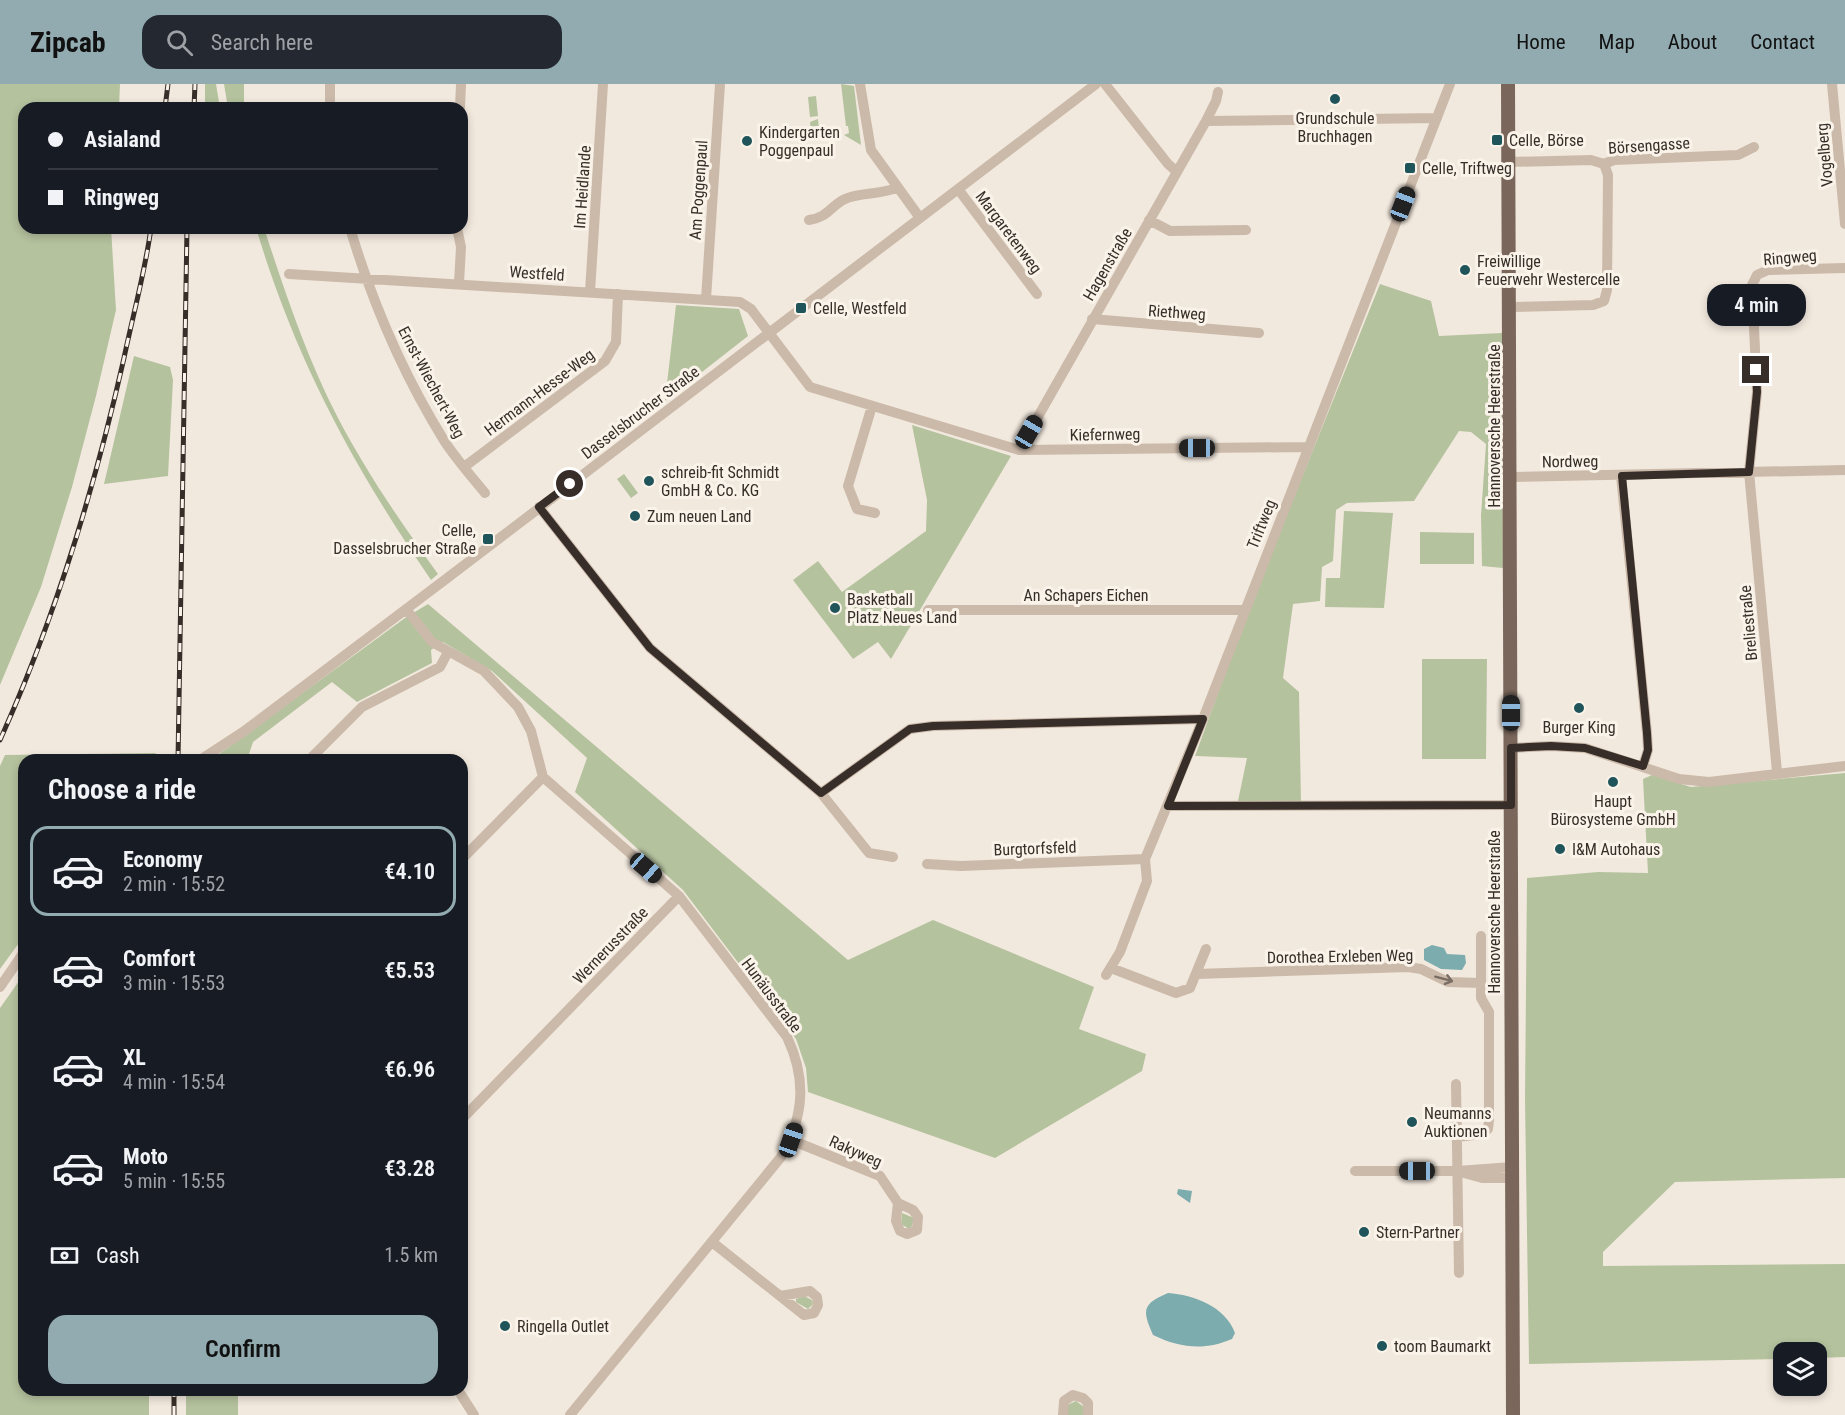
<!DOCTYPE html>
<html lang="en">
<head>
<meta charset="utf-8">
<style>
	body { margin:0; font-family:"Roboto Condensed",sans-serif; background:#242831; color:#f1f3f6; height:100vh; display:flex; flex-direction:column; font-size:22px; white-space:nowrap }
	* { box-sizing:border-box; margin:0 }
	p { font-size:20px; color:#9ea1a6 }
	.icon { flex:none; width:33px; height:33px; fill:none; stroke:currentColor; stroke-width:2; stroke-linecap:round; stroke-linejoin:round }
	.map { position:relative; flex:1; overflow:hidden }
	.panel { position:absolute; left:18px; top:670px; width:450px; height:642px; display:flex; flex-direction:column; background:#171b24; border-radius:18px; box-shadow:0 3px 9px #0003 }
	.panel>* { flex:none }
	.top-card { position:absolute; left:18px; top:18px; width:450px; height:132px; border-radius:18px; box-shadow:0 3px 9px #0003; display:grid; align-content:center; height:132px; padding:0 30px; background:#171b24 }
	.buttons { position:absolute; left:1773px; top:1258px; display:grid; gap:12px }
	.buttons a { display:grid; place-items:center; width:54px; height:54px; border-radius:12px; background:#171b24; box-shadow:0 3px 9px #0003; font-size:30px }
	.end { position:absolute; width:27px; height:27px; margin:-14px; border:8px solid #382e29; background:#fff; box-shadow:0 0 0 3px #fff }
	.from { border-radius:50% }
	.bubble { position:absolute; height:42px; border-radius:18px; background:#171b24; box-shadow:0 3px 9px #0003; font-size:20px; font-weight:600; line-height:42px; text-align:center }
	.car { position:absolute; width:18px; height:36px; margin:-18px -9px; border-radius:8px; box-shadow:0 0 4px 2px #0007; background:linear-gradient(#222 24%,#8ab4d8 0 40%,#222 0 76%,#8ab4d8 0 86%,#222 0) }
	.top-card b { display:flex; align-items:center; gap:21px; height:57px; font-size:22px }
	.top-card b+b { border-top:2px solid #363941 }
	.top-card i { width:15px; height:15px; background:#f1f3f6 }
	ul { padding:0; list-style:none }
	li { display:flex; align-items:center; gap:18px; height:90px; margin:0 12px 9px; padding:0 18px; border:3px solid transparent; border-radius:18px }
	li div { flex:1 }
	li b { display:block; font-size:22px }
	li em { font-style:normal; font-weight:600 }
	li.active { border-color:#92abb0 }
	li>.icon { width:54px; height:54px; stroke-width:1.5 }
	h2 { padding:0 30px; font-size:27px; line-height:72px }
	.pay { display:flex; align-items:center; gap:15px; height:66px; padding:0 30px; font-size:22px }
	.pay p { margin-inline-start:auto }
	.button { display:flex; gap:12px; margin-top:auto; padding:12px 30px }
	.button a { flex:1; height:69px; border-radius:18px; background:#92abb0; color:#111; font-size:24px; font-weight:600; line-height:69px; text-align:center }
	header { display:flex; align-items:center; gap:36px; box-sizing:border-box; height:84px; padding:0 30px; background:#92abb0; color:#111 }
	header strong { font-size:28px }
	nav { display:flex; gap:33px; margin-inline-start:auto; font-size:21px }
	.search { width:420px; height:54px; background:#242831; display:flex; align-items:center; gap:15px; box-sizing:border-box; padding:0 21px; border-radius:18px; color:#9ea1a6; font-size:22px }
	.map>svg:first-child { display:block }
	.green { fill:#b5c29e }
	.water { fill:#7dacaf }
	.lines { fill:none; stroke-linecap:round; stroke-linejoin:round }
	.minor { stroke:#cbbaaa; stroke-width:10 }
	.major { stroke:#7a665a; stroke-width:14 }
	.rail-casing { stroke:#382e29; stroke-width:5 }
	.rail { stroke:#faf3ea; stroke-width:3; stroke-dasharray:9; stroke-linecap:butt }
	.oneway { stroke:#7a6d63 }
	.route { stroke:#382e29; stroke-width:8 }
	.poi-dot { fill:#1f545a; stroke:#faf3ea; stroke-width:2 }
	.labels { text-anchor:middle; stroke-width:6; stroke-linejoin:round; paint-order:stroke }
	.poi-label { font-size:16px; fill:#382e29; stroke:#faf3ea; text-anchor:start }
	.street-label { font-size:16px; fill:#382e29; stroke:#faf3ea }
</style>
</head>
<body>
<header>
<strong>Zipcab</strong>
<div class="search"><svg class="icon" aria-label="search" viewBox="0 0 24 24"><circle cx="10" cy="10" r="6"/><path d="M15 15l6 6"/></svg>Search here</div>
<nav><a>Home</a><a>Map</a><a>About</a><a>Contact</a></nav>
</header>
<div class="map">
<svg width="1845" height="1331" viewBox="0 0 1845 1331">
	<rect width="100%" height="100%" fill="#f2e9de"/>
	<path class="green" d="M0,0H120L119,24H24V144H111L116,226L96,312L72,403L41,503L0,601Z
		M205,0H216L220,24H205Z
		M224,0H244V24H228Z
		M841,0L854,2L861,61L844,51L849,49L848,42H846Z
		M816,12L818,32L810,33L808,13Z
		M818,35L820,55H812L810,38Z
		M256,144H264C285,208 306,272 337,332C366,388 402,440 438,490L431,496C353,382 296,277 256,144Z
		M1380,200L1431,217L1439,252L1502,249L1503,484L1482,482L1481,431L1486,360L1471,348L1459,347L1414,417L1347,419L1336,426L1333,477L1322,483L1320,517L1293,520L1283,594L1299,608L1301,718L1238,717L1247,674L1195,672L1248,527Z
		M676,221L739,225L748,252L665,317Z
		M134,272L170,283L173,296L168,392L104,400Z
		M912,341L1011,372L891,575L878,558L853,575L793,496L818,477L842,508L926,447L927,416Z
		M624,390L638,409L631,414L617,395Z
		M1344,427L1393,429L1384,524L1325,523L1326,494H1340Z
		M1420,448L1474,449V480H1420Z
		M428,520L848,876L933,836L1094,903L1079,945L1146,970L1142,987L995,1074L808,1008L806,984L796,955L683,806L575,708L587,674L492,587L443,558L431,566L432,579L357,618L332,598L253,658L247,676H211L405,534Z
		M1422,575H1487L1486,675H1422Z
		M156,669L151,676H24V852L0,885V682L5,671Z
		M1845,689V1094L1675,1098L1603,1168V1182L1845,1180V1273L1817,1274L1816,1269H1784L1783,1275L1529,1280L1525,1016L1527,794L1598,788L1648,789L1643,695L1652,691L1691,703Z
		M24,890V1306L149,1307V1331H0V924Z
		M902,1129L914,1134L912,1142L909,1145L901,1140Z
		M804,1212L812,1216L813,1220L808,1225L796,1218V1215Z
		M186,1307H238V1331H186Z
		M1076,1317L1084,1323V1331H1068L1067,1321Z"/>
	<path class="water" d="M1432,861L1444,864L1447,870L1465,871L1466,879L1462,886L1441,885L1424,876V865Z
		M1178,1105L1192,1107L1190,1119L1177,1110Z
		M1168,1209C1194,1211 1225,1222 1235,1249L1232,1255C1204,1267 1180,1264 1153,1251C1142,1226 1142,1220 1168,1209Z"/>
	<g class="lines">
		<path class="minor" d="M860,0L871,66L920,134
			M1105,0L1168,80L1176,87
			M1832,0L1845,140
			M330,24V0
			M460,24L461,0
			M1206,37L1437,34
			M1509,78L1591,76L1604,80L1614,76L1738,71L1754,63
			M958,105L1037,210
			M809,136C829,133 830,122 845,115C860,108 880,111 896,104
			M1149,136L1170,147L1246,146
			M350,144C372,218 404,292 445,358C457,376 471,392 485,409
			M457,144L461,163L459,199
			M289,190L740,218L751,225L810,303L1019,366L1308,363
			M590,208L603,0
			M706,215L720,0
			M1511,223L1593,221L1604,217L1607,206L1608,91L1604,80
			M1092,235L1259,249
			M872,322L848,402L857,425L875,429
			M1019,366L1206,37L1216,17L1218,8
			M464,383L605,277L616,258L618,210
			M1621,392L1647,649L1648,666L1643,682
			M1511,393L1845,386
			M539,423L650,564L821,709L910,645L933,642L1203,635
			M406,525L432,558L484,587L518,623L531,647L543,693L679,812L787,953C807,995 804,1033 781,1073L570,1331
			M928,526H1243
			M1511,664L1551,662L1585,664L1679,695L1709,698L1845,682
			M200,676L243,648L446,495L1096,0
			M309,676L362,623L440,583L448,568
			M1777,688L1749,388L1757,308L1752,201L1757,191L1768,186L1845,184
			M821,709L869,769L893,773
			M1168,722L1511,721
			M462,775L543,693
			M927,780L961,782L1145,775
			M1111,884L1176,909L1190,904L1206,865
			M1196,890L1408,883L1421,885L1448,898L1481,899
			M1106,891L1120,868L1147,797L1145,775L1203,635L1450,0
			M0,903L24,868
			M1456,1000L1459,1189
			M462,1035L679,812
			M1457,1053L1482,1050L1488,1045L1489,1036V928L1481,914V852
			M791,1056L880,1092L898,1119L896,1137L900,1147L907,1150L917,1146L918,1133L913,1126L898,1119
			M1355,1087H1458L1512,1083
			M1464,1089L1482,1094H1512
			M712,1158L804,1231L814,1229L818,1221L817,1213L810,1207L780,1212
			M458,1306L474,1331
			M1063,1331L1064,1317L1073,1311L1083,1314L1088,1319V1331"/>
		<path class="major" d="M1508,0L1513,1331"/>
		<g class="rail-casing">
			<path id="rail" d="M165,24L168,0
				M194,24L195,0
				M0,656C56,532 94,407 124,274C133,231 145,188 151,144
				M178,676L187,144
				M174,1331V1306"/>
		</g>
		<use href="#rail" class="rail"/>
	</g>
	<defs><path id="oneway-shaft" d="M-6 0H5M1.5-3L5.5 0L1.5 3" fill="none" stroke-width="1.6" stroke-linecap="round" stroke-linejoin="round" transform="scale(1.5)"/></defs>
	<use class="oneway" href="#oneway-shaft" transform="translate(1444 895) rotate(15)"/>
	<g class="lines">
		<path class="route" d="M570,400L539,423L650,564L821,709L910,645L933,642L1203,635L1168,722L1511,721V664L1551,662L1585,664L1643,682L1648,666L1647,649L1622,392L1749,388L1757,308L1756,286"/>
	</g>
	<g class="poi-dot">
		<circle cx="1335" cy="15" r="6"/>
		<rect x="1491" y="50" width="12" height="12" rx="3"/>
		<circle cx="747" cy="57" r="6"/>
		<rect x="1404" y="78" width="12" height="12" rx="3"/>
		<circle cx="1465" cy="186" r="6"/>
		<rect x="795" y="218" width="12" height="12" rx="3"/>
		<circle cx="649" cy="397" r="6"/>
		<circle cx="635" cy="432" r="6"/>
		<rect x="482" y="449" width="12" height="12" rx="3"/>
		<circle cx="835" cy="524" r="6"/>
		<circle cx="1579" cy="624" r="6"/>
		<circle cx="1613" cy="698" r="6"/>
		<circle cx="1560" cy="765" r="6"/>
		<circle cx="1412" cy="1038" r="6"/>
		<circle cx="1364" cy="1148" r="6"/>
		<circle cx="505" cy="1242" r="6"/>
		<circle cx="1382" cy="1262" r="6"/>
	</g>
	<g class="labels">
		<g class="poi-label">
			<text x="1335" y="40" text-anchor="middle">Grundschule<tspan x="1335" dy="18">Bruchhagen</tspan></text>
			<text x="759" y="54">Kindergarten<tspan x="759" dy="18">Poggenpaul</tspan></text>
			<text x="1509" y="62">Celle, Börse</text>
			<text x="1422" y="90">Celle, Triftweg</text>
			<text x="1477" y="183">Freiwillige<tspan x="1477" dy="18">Feuerwehr Westercelle</tspan></text>
			<text x="813" y="230">Celle, Westfeld</text>
			<text x="661" y="394">schreib-fit Schmidt<tspan x="661" dy="18">GmbH &amp; Co. KG</tspan></text>
			<text x="647" y="438">Zum neuen Land</text>
			<text x="476" y="452" text-anchor="end">Celle,<tspan x="476" dy="18">Dasselsbrucher Straße</tspan></text>
			<text x="847" y="521">Basketball<tspan x="847" dy="18">Platz Neues Land</tspan></text>
			<text x="1579" y="649" text-anchor="middle">Burger King</text>
			<text x="1613" y="723" text-anchor="middle">Haupt<tspan x="1613" dy="18">Bürosysteme GmbH</tspan></text>
			<text x="1572" y="771">I&amp;M Autohaus</text>
			<text x="1424" y="1035">Neumanns<tspan x="1424" dy="18">Auktionen</tspan></text>
			<text x="1376" y="1154">Stern-Partner</text>
			<text x="517" y="1248">Ringella Outlet</text>
			<text x="1394" y="1268">toom Baumarkt</text>
		</g>
		<g class="street-label">
			<text transform="translate(1649 61) rotate(-4)" y="6">Börsengasse</text>
			<text transform="translate(1824 71) rotate(-95)" y="6">Vogelberg</text>
			<text transform="translate(582 103) rotate(-86)" y="6">Im Heidlande</text>
			<text transform="translate(698 106) rotate(-86)" y="6">Am Poggenpaul</text>
			<text transform="translate(1009 148) rotate(53)" y="6">Margaretenweg</text>
			<text transform="translate(1790 173) rotate(-5)" y="6">Ringweg</text>
			<text transform="translate(1107 180) rotate(-60)" y="6">Hagenstraße</text>
			<text transform="translate(537 189) rotate(4)" y="6">Westfeld</text>
			<text transform="translate(1177 228) rotate(4)" y="6">Riethweg</text>
			<text transform="translate(432 298) rotate(62)" y="6">Ernst-Wiechert-Weg</text>
			<text transform="translate(539 308) rotate(-37)" y="6">Hermann-Hesse-Weg</text>
			<text transform="translate(640 328) rotate(-37)" y="6">Dasselsbrucher Straße</text>
			<text transform="translate(1494 342) rotate(-90)" y="6">Hannoversche Heerstraße</text>
			<text transform="translate(1105 350) rotate(-1)" y="6">Kiefernweg</text>
			<text transform="translate(1570 377) rotate(-1)" y="6">Nordweg</text>
			<text transform="translate(1261 440) rotate(-68)" y="6">Triftweg</text>
			<text x="1086" y="517">An Schapers Eichen</text>
			<text transform="translate(1748 539) rotate(-95)" y="6">Breliestraße</text>
			<text transform="translate(1035 764) rotate(-2)" y="6">Burgtorfsfeld</text>
			<text transform="translate(1494 828) rotate(-90)" y="6">Hannoversche Heerstraße</text>
			<text transform="translate(610 861) rotate(-46)" y="6">Wernerusstraße</text>
			<text transform="translate(1340 872) rotate(-1)" y="6">Dorothea Erxleben Weg</text>
			<text transform="translate(772 911) rotate(53)" y="6">Hunäusstraße</text>
			<text transform="translate(856 1067) rotate(24)" y="6">Rakyweg</text>
		</g>
	</g>
</svg>
<div class="buttons">
<a><svg class="icon" aria-label="layers" viewBox="0 0 24 24"><path d="M12 4l9 5-9 5-9-5zM3 14l9 5 9-5"/></svg></a>
</div>
<i class="end from" style="left:570px;top:400px"></i>
<i class="end" style="left:1756px;top:286px"></i>
<div class="bubble" style="left:1707px;top:200px;width:99px">4 min</div>
<i class="car" style="left:1403px;top:120px;rotate:21deg"></i>
<i class="car" style="left:1029px;top:348px;rotate:30deg"></i>
<i class="car" style="left:1197px;top:364px;rotate:270deg"></i>
<i class="car" style="left:1511px;top:629px;rotate:0deg"></i>
<i class="car" style="left:646px;top:784px;rotate:131deg"></i>
<i class="car" style="left:791px;top:1056px;rotate:19deg"></i>
<i class="car" style="left:1417px;top:1087px;rotate:270deg"></i>
<div class="top-card">
<b><i class="from"></i>Asialand</b>
<b><i></i>Ringweg</b>
</div>
<section class="panel">
<h2>Choose a ride</h2>
<ul>
<li class="active"><svg class="icon" aria-label="car" viewBox="0 0 24 24"><path d="M5 17H2v-5l4-1 3-4h7l3 4 3 1v5h-3M9 17h6M6 11h13"/><circle cx="7" cy="17" r="2"/><circle cx="17" cy="17" r="2"/></svg><div><b>Economy</b><p>2 min · 15:52</p></div><em>€4.10</em></li>
<li><svg class="icon" aria-label="car" viewBox="0 0 24 24"><path d="M5 17H2v-5l4-1 3-4h7l3 4 3 1v5h-3M9 17h6M6 11h13"/><circle cx="7" cy="17" r="2"/><circle cx="17" cy="17" r="2"/></svg><div><b>Comfort</b><p>3 min · 15:53</p></div><em>€5.53</em></li>
<li><svg class="icon" aria-label="car" viewBox="0 0 24 24"><path d="M5 17H2v-5l4-1 3-4h7l3 4 3 1v5h-3M9 17h6M6 11h13"/><circle cx="7" cy="17" r="2"/><circle cx="17" cy="17" r="2"/></svg><div><b>XL</b><p>4 min · 15:54</p></div><em>€6.96</em></li>
<li><svg class="icon" aria-label="car" viewBox="0 0 24 24"><path d="M5 17H2v-5l4-1 3-4h7l3 4 3 1v5h-3M9 17h6M6 11h13"/><circle cx="7" cy="17" r="2"/><circle cx="17" cy="17" r="2"/></svg><div><b>Moto</b><p>5 min · 15:55</p></div><em>€3.28</em></li>
</ul>
<div class="pay"><svg class="icon" aria-label="cash" viewBox="0 0 24 24"><path d="M3 7h18v10H3z"/><circle cx="12" cy="12" r="2"/></svg>Cash<p>1.5 km</p></div>
<div class="button"><a>Confirm</a></div>
</section>
</div>
</body>
</html>
